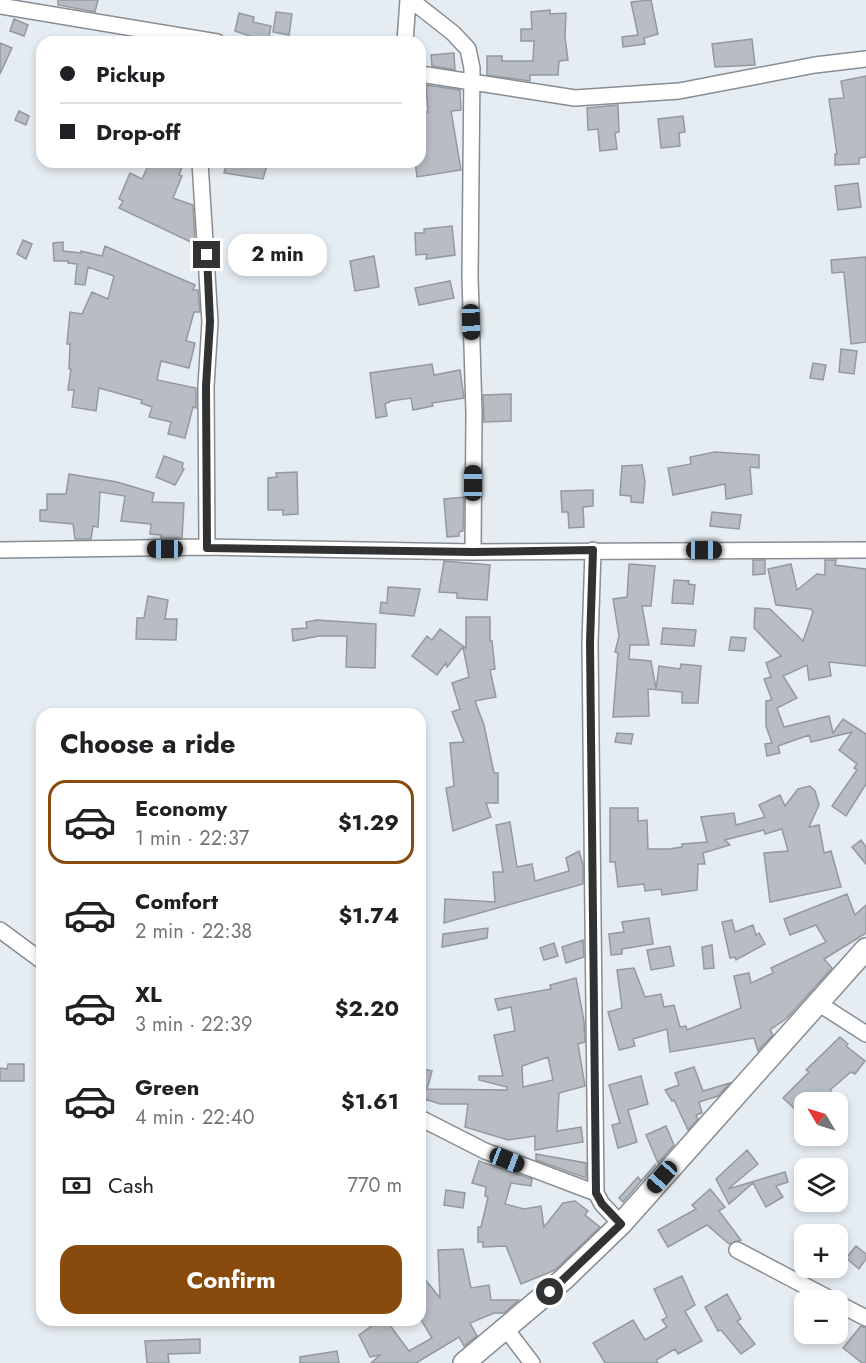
<!DOCTYPE html>
<html lang="en">
<head>
<meta charset="utf-8">
<style>
	body { margin:0; font-family:Jost,sans-serif; background:#f2f2f2; color:#202124; height:100vh; display:flex; flex-direction:column; font-size:22px; white-space:nowrap }
	* { box-sizing:border-box; margin:0 }
	p { font-size:20px; color:#757577 }
	.icon { flex:none; width:33px; height:33px; fill:none; stroke:currentColor; stroke-width:2; stroke-linecap:round; stroke-linejoin:round }
	.map { position:relative; flex:1; overflow:hidden }
	.side { position:absolute; left:36px; top:708px; width:390px; height:618px; display:flex; flex-direction:column; background:#fff; border-radius:18px; box-shadow:0 3px 9px #0003 }
	.side>* { flex:none }
	.guide { position:absolute; left:36px; top:36px; width:390px; height:132px; border-radius:18px; box-shadow:0 3px 9px #0003; display:grid; align-content:center; height:132px; padding:0 24px; background:#fff }
	.needle { width:39px; rotate:308deg }
	.buttons { position:absolute; left:794px; top:1092px; display:grid; gap:12px }
	.buttons a { display:grid; place-items:center; width:54px; height:54px; border-radius:12px; background:#fff; box-shadow:0 3px 9px #0003; font-size:30px }
	.end { position:absolute; width:27px; height:27px; margin:-14px; border:8px solid #303234; background:#fff; box-shadow:0 0 0 3px #fff }
	.from { border-radius:50% }
	.bubble { position:absolute; height:42px; border-radius:18px; background:#fff; box-shadow:0 3px 9px #0003; font-size:20px; font-weight:700; line-height:42px; text-align:center }
	.car { position:absolute; width:18px; height:36px; margin:-18px -9px; border-radius:8px; box-shadow:0 0 4px 2px #0007; background:linear-gradient(#222 24%,#8ab4d8 0 40%,#222 0 76%,#8ab4d8 0 86%,#222 0) }
	.guide b { display:flex; align-items:center; gap:21px; height:57px; font-size:22px }
	.guide b+b { border-top:2px solid #e0e0e0 }
	.guide i { width:15px; height:15px; background:#202124 }
	ul { padding:0; list-style:none }
	li { display:flex; align-items:center; gap:18px; height:84px; margin:0 12px 9px; padding:0 12px; border:3px solid transparent; border-radius:18px }
	li div { flex:1 }
	li b { display:block; font-size:22px }
	li em { font-style:normal; font-weight:700 }
	li.selected { border-color:#894b0d }
	li>.icon { width:54px; height:54px; stroke-width:1.5 }
	h2 { padding:0 24px; font-size:27px; line-height:72px }
	.pay { display:flex; align-items:center; gap:15px; height:66px; padding:0 24px; font-size:22px }
	.pay p { margin-inline-start:auto }
	.action { display:flex; gap:12px; margin-top:auto; padding:12px 24px }
	.action a { flex:1; height:69px; border-radius:18px; background:#894b0d; color:#fff; font-size:24px; font-weight:700; line-height:69px; text-align:center }
	.map>svg:first-child { display:block }
	.building { fill:#b7bdc2; stroke:#93999e; stroke-width:1.5; fill-rule:evenodd }
	.lines { fill:none; stroke-linecap:round; stroke-linejoin:round }
	.street-casing { stroke:#878d92; stroke-width:18 }
	.secondary-casing { stroke:#878d92; stroke-width:24 }
	.street { stroke:#fff; stroke-width:15 }
	.secondary { stroke:#fff; stroke-width:21 }
	.route { stroke:#303234; stroke-width:8 }
</style>
</head>
<body>
<div class="map">
<svg width="866" height="1363" viewBox="0 0 866 1363">
	<rect width="100%" height="100%" fill="#e6edf2"/>
	<path class="building" d="M58,0H98L95,12L58,5Z
		M651,0L658,34L644,38L645,44L623,47L622,37L638,35L631,2Z
		M550,10V14L566,13L565,37L568,60L559,61L558,75H530V81L487,75V56H502V61H533L534,41H521V29H532L531,12Z
		M276,12L292,14L289,35L273,32Z
		M239,13L254,17L253,22L271,26L268,42L235,31Z
		M14,19L28,25L24,36L10,31Z
		M752,39L755,65L715,67L712,44Z
		M0,43L12,48L0,74Z
		M454,53L455,70L432,66L431,55Z
		M866,76V157L859,158V164L835,165V154H837L829,99L844,98L841,81Z
		M426,85L460,90L461,110L451,111L461,170L417,177L415,162H420V136L425,134L424,112H428Z
		M618,105L619,132L615,133L617,149L600,151L598,129L588,130L587,108Z
		M19,111L29,116L26,125L15,120Z
		M683,116L685,132L679,133L680,146L661,148L658,119Z
		M150,162L183,164L179,175L182,176L173,198L193,205L195,244L119,208L123,201L119,199L130,173L142,179Z
		M227,162H268L263,179L224,173Z
		M858,183L861,207L838,210L835,186Z
		M452,226L455,255L426,259L427,254L416,255L415,233H424V229Z
		M23,240L32,244L26,259L17,254Z
		M63,242V251L81,253V251L102,256L105,246L195,285L193,290H198L200,312H194L186,341L195,343L189,368L161,361L157,380L196,388V408L193,407L185,438L168,434L171,422L149,417L152,407L141,403L142,400L99,388L96,411L72,407L74,390H68L71,369H69L70,344H67L70,312L82,314L92,292L108,299L114,276L88,267L85,285L75,284L77,264L68,263V261H54L53,243Z
		M374,256L379,287L355,291L350,261Z
		M866,257V342L851,344L844,272L832,273L831,260Z
		M450,281L454,298L419,305L415,288Z
		M841,349L857,351L854,374L839,372Z
		M813,363L826,365L823,380L810,378Z
		M432,364L434,375L460,370L464,398L432,403L433,406L413,410L411,398L391,401L385,404L387,416L376,418L370,373Z
		M511,394V421L484,422L483,395Z
		M715,452L759,455V468L750,467L752,494L726,499L725,484L673,495L668,468L691,464L690,457Z
		M164,456L183,463L182,468L184,469L175,485L156,477Z
		M642,465L645,482L643,503L631,502V496L620,495L622,466Z
		M297,472L298,514L283,515V510H268V478L277,477L276,473Z
		M69,474L117,482L154,493L152,502L184,503L182,538H161V535L150,534L151,524L121,521L125,496L100,492L98,527L93,526L91,539H75L73,524L40,521V510H47V494H66Z
		M593,490V506L583,507L584,527L569,528L568,512H562L561,491Z
		M464,497L463,531L459,532V536L447,537L444,499Z
		M712,512L741,515L739,529L710,526Z
		M753,560H765V574L753,575Z
		M825,560H836L835,565L866,569V666L829,662L831,676L809,680L807,665L783,676L797,698L777,708L784,727L829,716L833,733L843,719L866,734V784L846,816L832,806L857,770L854,768L857,764L839,750L852,732L811,742L809,735L778,746L780,753L767,756L765,744L772,743L766,726V701L772,700L764,679L771,677L766,663L781,656L754,628L755,608L770,609L803,641L813,612L811,609L776,605L768,569L791,564L797,590L817,574L825,575Z
		M444,561L490,565L487,600L457,598V593L439,592Z
		M629,564L655,566L651,606H642L649,645H630L629,659L651,661L656,689L659,666L680,669L681,664L701,666L698,703H682V692L648,689L649,716L613,717L618,653L615,652L619,636L613,599L627,597Z
		M674,580L689,581L688,584L695,585L693,604L672,603Z
		M388,587L420,589L414,616L380,613L381,602L387,603Z
		M148,596L168,600L165,619H177L176,640L136,639L137,618H144Z
		M466,617H490V641H492L495,669L490,670L496,697L475,701L484,725L494,773H498V803H486L491,817L453,831L446,788L454,786L450,743L464,742L452,712L460,709L452,683L469,677L463,647L447,667L446,663L437,675L412,656L427,636L432,640L440,629L466,648Z
		M317,620L376,624L375,668L346,667L347,636H319L293,641L292,629L307,628L306,622Z
		M663,628L696,630L694,646L661,644Z
		M731,637L746,638L744,651L729,650Z
		M617,733L633,734L631,744L615,742Z
		M810,786L815,791L819,805L809,827L819,825L824,853L831,851L841,887L770,902L764,853L788,851L782,829L765,834L764,830L725,840L730,845L703,853L705,864H698L697,890L662,895L661,889L645,891L644,884L618,887L615,862H610V808H638V821L647,820L648,849H669L682,847V844L707,842L701,817L734,813L736,825L765,817L759,805L780,795L785,806L798,789Z
		M510,822L517,867L532,864L535,881L569,871L566,858L579,851L583,865V884L444,923L445,899L495,902L493,872H503L496,825Z
		M861,840L866,847V864L852,847Z
		M847,894L855,915L866,905V933L824,959L832,968L787,1018L770,1030L773,1035L758,1051L754,1038L670,1052L667,1029L633,1039L635,1046L619,1050L608,1012L622,1008L617,970L634,968L645,997L661,994L664,1007L674,1005L680,1027L686,1026L687,1030L741,1008L734,976L749,973L751,983L773,973L771,968L826,942L816,925L790,935L784,919Z
		M649,918L653,944L622,949V954L611,955L609,934L624,932L622,922Z
		M732,920L735,932L753,925L756,935L759,933L765,944L736,960L735,957L730,958L722,922Z
		M488,928L487,938L442,947L443,934Z
		M583,940L584,957L566,963L562,947Z
		M554,943L558,956L544,960L540,948Z
		M712,945L714,968L704,969L702,947Z
		M670,946L674,966L651,970L647,950Z
		M576,978L584,1021L585,1042L578,1044L585,1086L559,1093L557,1131L581,1127L583,1142L535,1150V1136L508,1140L465,1127L468,1104H440L425,1099L424,1104H420V1068L432,1071L427,1089L507,1090V1087L479,1080V1076H503L494,1035L515,1031L511,1007L498,1010L495,999L551,989L550,985ZM548,1057L553,1080L523,1087L522,1066Z
		M840,1037L848,1044L846,1046L865,1061L855,1074L851,1072L830,1090L835,1097L833,1099L835,1102H804L797,1111L783,1098L809,1072L806,1070Z
		M8,1064H24V1081H0V1068L7,1069Z
		M694,1067L703,1091L730,1083L718,1096L699,1102L702,1113L696,1115L698,1119L688,1130L674,1100L672,1101L665,1090L679,1085L675,1073Z
		M641,1076L648,1104L628,1110L637,1142L618,1148L612,1125L620,1123L609,1085Z
		M666,1126L674,1145L658,1163L646,1135Z
		M747,1150L758,1164L728,1189L785,1172L788,1182L776,1186L783,1197L766,1207L753,1183L729,1204L716,1179Z
		M536,1154L586,1163V1178L536,1160Z
		M479,1161L532,1179L531,1186L511,1183L505,1204L524,1209L541,1206L544,1227L563,1203L575,1201L588,1211L585,1215L600,1227L555,1270L521,1284L506,1246L483,1247V1242H478V1227H481L488,1197L485,1196L486,1187L472,1183Z
		M656,1164L623,1202L619,1198L638,1177L641,1181Z
		M710,1189L725,1207L719,1211L741,1240L729,1244L707,1225L668,1247L658,1230L696,1209L692,1205Z
		M446,1190L465,1193L463,1208L444,1205Z
		M856,1246L866,1254V1259L859,1269L846,1258Z
		M463,1249L471,1288L489,1285L491,1300H519L504,1313H494L470,1323L477,1336L464,1346L459,1337L416,1363H371L380,1355L370,1357L359,1335L380,1320H386L409,1351L432,1338L420,1318V1273L440,1298L438,1250Z
		M682,1276L695,1305L685,1311L702,1341L678,1354L675,1349L656,1360L658,1363H605L593,1343L633,1320L645,1340L667,1327L662,1320L667,1317L654,1289Z
		M727,1294L741,1319L737,1321L755,1344L741,1354L721,1330L718,1331L705,1307Z
		M861,1326L866,1328V1363H862L843,1348Z
		M200,1339V1353L168,1354L169,1363H147L145,1341Z
		M337,1351L339,1363H300V1357Z"/>
	<g class="lines">
		<g class="street-casing">
			<path id="street" d="M411,0L453,33L468,49L472,68L470,277L474,413L473,552
				M0,6L217,42
				M405,42L408,0
				M420,74L575,98L679,91L815,65L866,59
				M200,162L210,322L206,386L207,547
				M0,550L207,547L473,552L866,550
				M593,550L590,643L596,1193L602,1204L621,1224
				M0,930L42,961
				M818,1003L866,1034
				M420,1118L485,1151L596,1193
				M737,1250L832,1300
				M837,1303L866,1318
				M506,1329L532,1363"/>
		</g>
		<g class="secondary-casing">
			<path id="secondary" d="M464,1363L564,1279L621,1224L866,949"/>
		</g>
		<use href="#street" class="street"/>
		<use href="#secondary" class="secondary"/>
	</g>
	<g class="lines">
		<path class="route" d="M207,255L210,322L206,386L207,548L473,552L593,550L590,643L596,1193L602,1204L621,1224L550,1292"/>
	</g>
</svg>
<div class="buttons">
<a><svg class="needle" viewBox="-14 -14 28 28"><path d="M0-13l5 13h-10z" fill="#e53935"/><path d="M0 13l5-13h-10z" fill="#757577"/></svg></a>
<a><svg class="icon" aria-label="layers" viewBox="0 0 24 24"><path d="M12 4l9 5-9 5-9-5zM3 14l9 5 9-5"/></svg></a>
<a>+</a>
<a>−</a>
</div>
<i class="end from" style="left:550px;top:1292px"></i>
<i class="end" style="left:207px;top:255px"></i>
<div class="bubble" style="left:228px;top:234px;width:99px">2 min</div>
<i class="car" style="left:471px;top:322px;rotate:178deg"></i>
<i class="car" style="left:473px;top:483px;rotate:0deg"></i>
<i class="car" style="left:165px;top:549px;rotate:270deg"></i>
<i class="car" style="left:704px;top:550px;rotate:90deg"></i>
<i class="car" style="left:507px;top:1160px;rotate:111deg"></i>
<i class="car" style="left:662px;top:1177px;rotate:221deg"></i>
<div class="guide">
<b><i class="from"></i>Pickup</b>
<b><i></i>Drop-off</b>
</div>
<section class="side">
<h2>Choose a ride</h2>
<ul>
<li class="selected"><svg class="icon" aria-label="car" viewBox="0 0 24 24"><path d="M5 17H2v-5l4-1 3-4h7l3 4 3 1v5h-3M9 17h6M6 11h13"/><circle cx="7" cy="17" r="2"/><circle cx="17" cy="17" r="2"/></svg><div><b>Economy</b><p>1 min · 22:37</p></div><em>$1.29</em></li>
<li><svg class="icon" aria-label="car" viewBox="0 0 24 24"><path d="M5 17H2v-5l4-1 3-4h7l3 4 3 1v5h-3M9 17h6M6 11h13"/><circle cx="7" cy="17" r="2"/><circle cx="17" cy="17" r="2"/></svg><div><b>Comfort</b><p>2 min · 22:38</p></div><em>$1.74</em></li>
<li><svg class="icon" aria-label="car" viewBox="0 0 24 24"><path d="M5 17H2v-5l4-1 3-4h7l3 4 3 1v5h-3M9 17h6M6 11h13"/><circle cx="7" cy="17" r="2"/><circle cx="17" cy="17" r="2"/></svg><div><b>XL</b><p>3 min · 22:39</p></div><em>$2.20</em></li>
<li><svg class="icon" aria-label="car" viewBox="0 0 24 24"><path d="M5 17H2v-5l4-1 3-4h7l3 4 3 1v5h-3M9 17h6M6 11h13"/><circle cx="7" cy="17" r="2"/><circle cx="17" cy="17" r="2"/></svg><div><b>Green</b><p>4 min · 22:40</p></div><em>$1.61</em></li>
</ul>
<div class="pay"><svg class="icon" aria-label="cash" viewBox="0 0 24 24"><path d="M3 7h18v10H3z"/><circle cx="12" cy="12" r="2"/></svg>Cash<p>770 m</p></div>
<div class="action"><a>Confirm</a></div>
</section>
</div>
</body>
</html>
